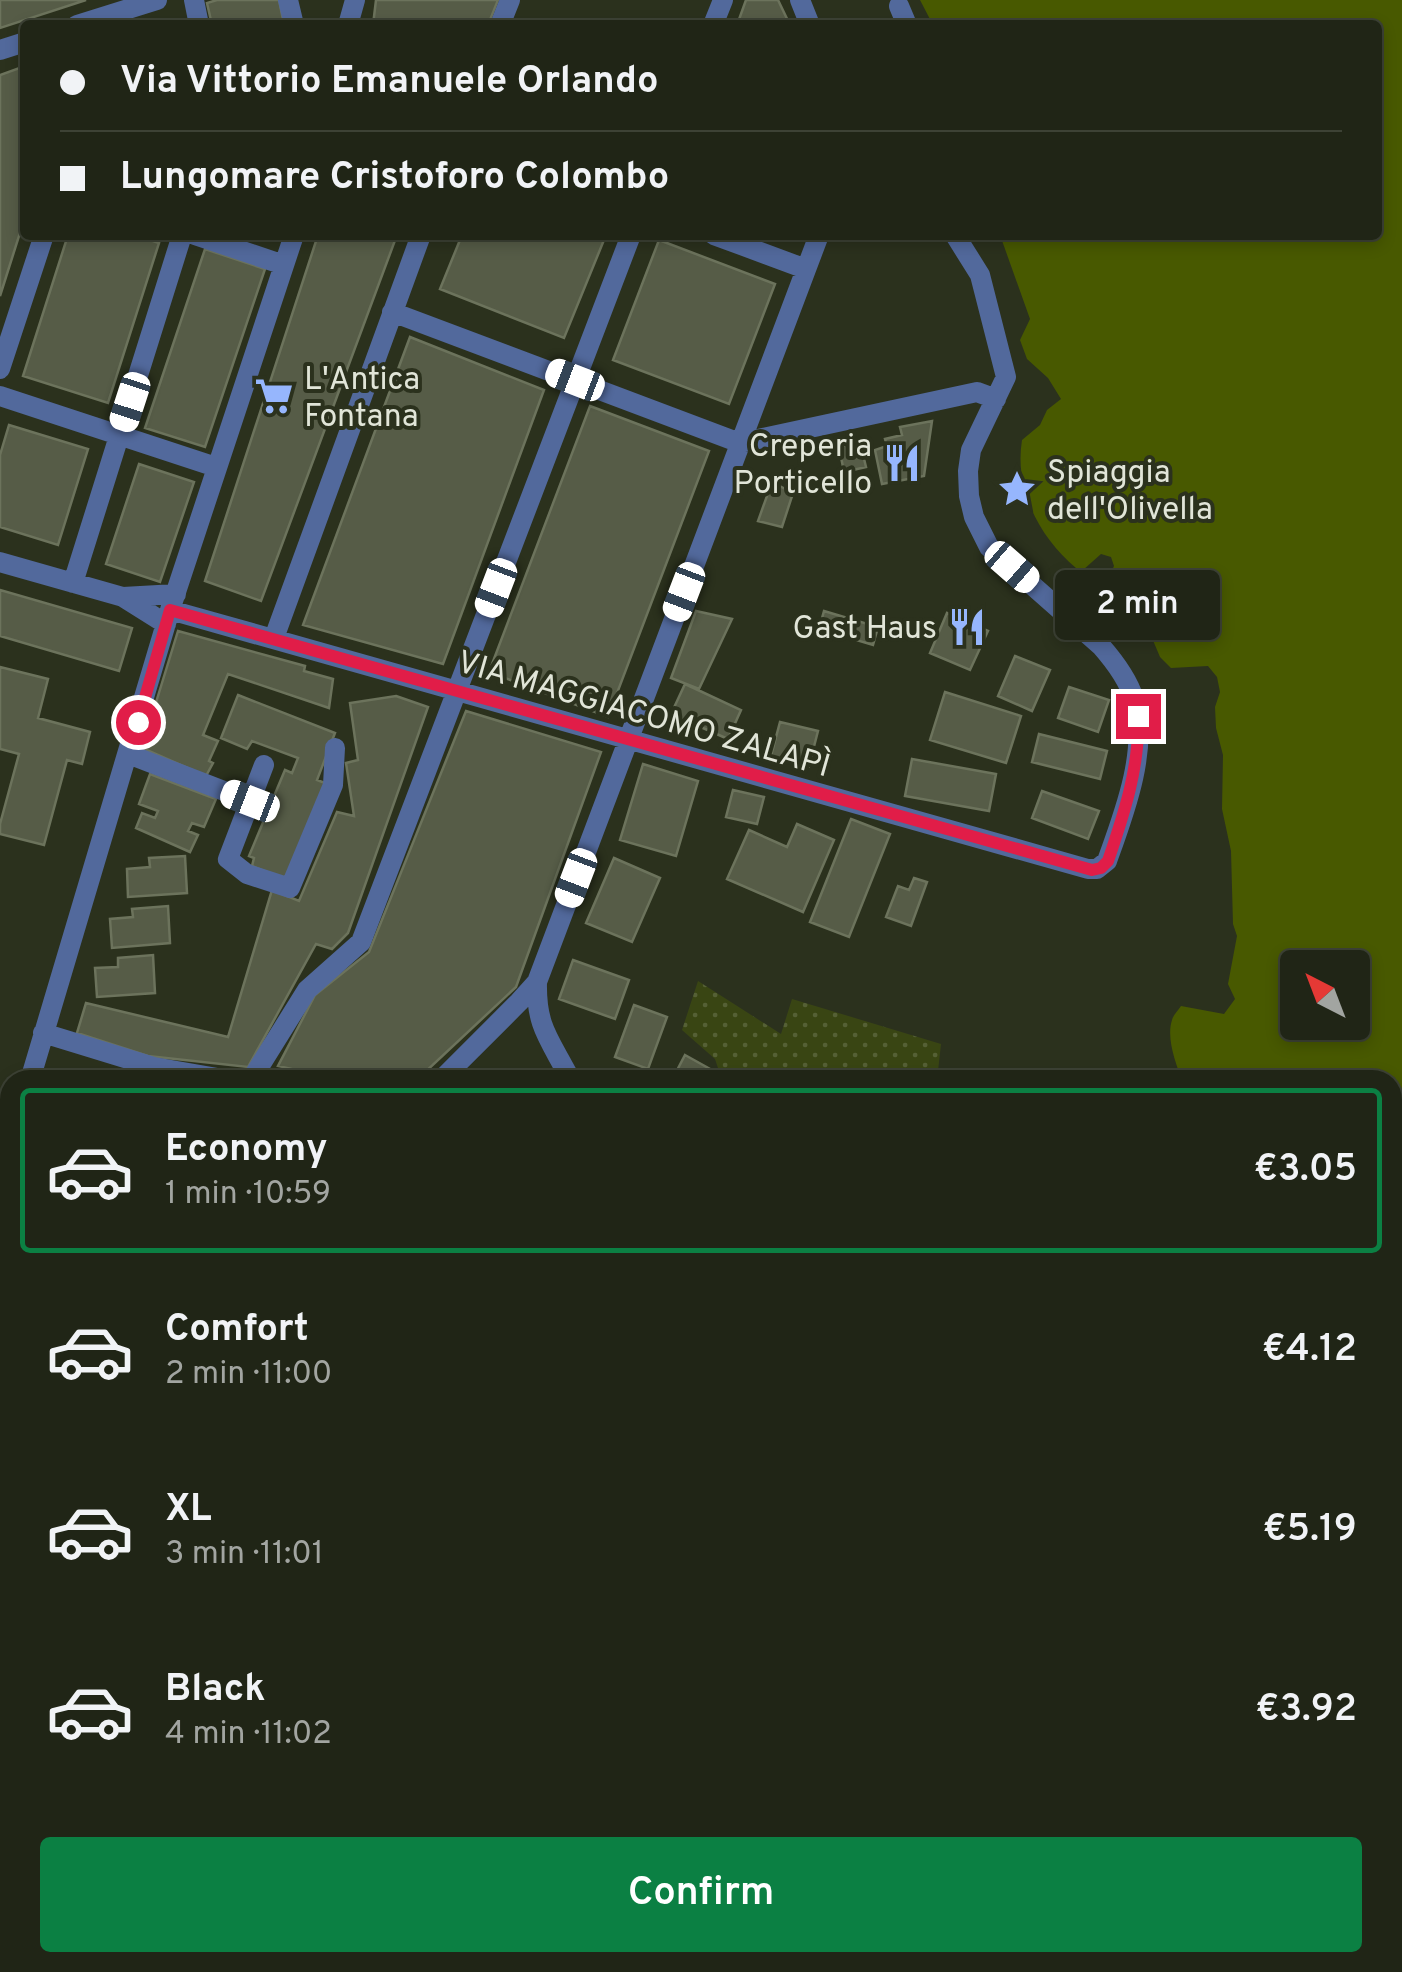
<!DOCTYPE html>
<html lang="en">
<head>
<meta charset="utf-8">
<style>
	body { margin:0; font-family:Overpass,sans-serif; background:#2d3123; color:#f1f3f6; height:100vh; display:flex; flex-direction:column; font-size:38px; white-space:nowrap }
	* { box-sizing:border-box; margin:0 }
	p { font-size:32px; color:#a2a5a1 }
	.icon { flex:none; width:55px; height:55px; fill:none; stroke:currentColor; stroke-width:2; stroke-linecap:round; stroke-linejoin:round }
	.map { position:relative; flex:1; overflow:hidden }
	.panel { position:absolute; left:0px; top:1070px; width:1402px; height:902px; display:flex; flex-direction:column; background:#202516; border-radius:30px 30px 0 0; box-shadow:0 5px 15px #0003,0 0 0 2px #3d4235 }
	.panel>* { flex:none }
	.banner { position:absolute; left:20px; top:20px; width:1362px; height:220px; border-radius:10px; box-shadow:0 5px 15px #0003,0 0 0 2px #3d4235; display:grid; align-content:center; height:220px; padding:0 40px; background:#202516 }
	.needle { width:65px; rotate:318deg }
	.buttons { position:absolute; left:1280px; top:950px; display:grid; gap:20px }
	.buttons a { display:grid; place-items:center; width:90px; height:90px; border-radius:10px; background:#202516; box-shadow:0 5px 15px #0003,0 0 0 2px #3d4235; font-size:50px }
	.end { position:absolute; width:45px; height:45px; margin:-22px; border:12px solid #e11d48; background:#fff; box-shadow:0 0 0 5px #fff }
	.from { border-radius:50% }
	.bubble { position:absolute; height:70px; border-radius:10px; background:#202516; box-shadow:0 5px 15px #0003,0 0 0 2px #3d4235; font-size:32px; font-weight:600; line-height:70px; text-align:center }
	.car { position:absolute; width:30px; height:60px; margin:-30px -15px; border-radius:12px; box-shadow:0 0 8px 2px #0007; background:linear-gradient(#fff 24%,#345 0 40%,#fff 0 76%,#345 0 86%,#fff 0) }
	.banner b { display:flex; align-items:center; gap:35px; height:95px; font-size:38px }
	.banner b+b { border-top:2px solid #3d4235 }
	.banner i { width:25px; height:25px; background:#f1f3f6 }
	ul { padding:18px 0 0; list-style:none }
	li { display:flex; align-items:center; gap:30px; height:165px; margin:0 20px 15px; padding:0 20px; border:5px solid transparent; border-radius:10px }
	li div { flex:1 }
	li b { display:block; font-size:38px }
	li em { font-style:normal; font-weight:600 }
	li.on { border-color:#0b8043 }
	li>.icon { width:90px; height:90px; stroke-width:1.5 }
	.button { display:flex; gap:20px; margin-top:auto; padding:20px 40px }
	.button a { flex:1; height:115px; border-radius:10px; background:#0b8043; color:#fff; font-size:40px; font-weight:600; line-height:115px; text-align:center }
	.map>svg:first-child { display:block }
	.grass { fill:url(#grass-dots) }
	.water { fill:#485900; fill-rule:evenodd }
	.building { fill:#565c47; stroke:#6c735c; stroke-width:2.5 }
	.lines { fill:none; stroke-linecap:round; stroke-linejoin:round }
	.minor { stroke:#52699c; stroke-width:20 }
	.major { stroke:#7da2f6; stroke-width:25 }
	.route { stroke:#e11d48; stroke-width:12 }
	.labels { text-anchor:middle; stroke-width:8; stroke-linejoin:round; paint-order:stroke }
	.poi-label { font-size:32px; fill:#e1e5d8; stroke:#2b311d; text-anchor:start }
	.street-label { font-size:32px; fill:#e1e5d8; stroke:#2b311d }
</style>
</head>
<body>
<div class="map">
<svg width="1402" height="1972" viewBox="0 0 1402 1972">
	<defs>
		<pattern id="grass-dots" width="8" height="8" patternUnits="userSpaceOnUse" patternTransform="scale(2.5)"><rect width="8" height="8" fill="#394513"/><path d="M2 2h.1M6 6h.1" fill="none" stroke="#556035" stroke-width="1.8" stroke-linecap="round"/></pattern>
	</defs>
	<rect width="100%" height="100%" fill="#2b311d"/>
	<path class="grass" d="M698,981L781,1034L792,999L941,1044L937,1080H722L715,1059L682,1030Z
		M1393,1208L1402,1210V1798L1393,1803Z
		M1393,1937L1402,1948V1972H1098V1962H1392Z
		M743,1962H1007V1963L1005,1972H740Z"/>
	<path class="water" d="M920,0H1402V1161H1393L1392,1080H1182C1176,1064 1166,1038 1172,1020C1173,1015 1178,1011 1181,1006L1224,1014L1235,999L1228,984L1237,936L1233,924L1231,851L1222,809L1223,755L1216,728L1215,707L1220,692L1217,677L1208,666L1171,668L1160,657L1152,638L1155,632L1154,622L1150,620C1129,633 1115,605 1100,590L1105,586L1114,566L1111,557L1101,554L1083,570L1076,568C1039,537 1014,489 1022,440L1040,425L1047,410L1061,399L1048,378L1027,359L1020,340L1030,319L1000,235H1378V25H933ZM1298,968H1352V1022H1298Z"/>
	<path class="building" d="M0,0H86L0,28Z
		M217,0H279L284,25H212L207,3Z
		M376,0H498L488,25H373Z
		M746,0H778L790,25H737Z
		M25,66V217L0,296V75Z
		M68,235H135L159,243L108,403L23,376Z
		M318,235H397L261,601L205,581Z
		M462,235H606L564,338L440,289Z
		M659,240L775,284L729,404L613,360Z
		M205,249L265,269L205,447L145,428Z
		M410,337L544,390L443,664L303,625Z
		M590,406L709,451L608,717L489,672Z
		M932,421L924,476L882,484L875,450L887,446L885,439L902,435L900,427Z
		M9,425L88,449L58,545L0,527V455Z
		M860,442L866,467L844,472L839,447Z
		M139,464L194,482L160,582L106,564Z
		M772,482L793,493L782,527L758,521Z
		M0,590L132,628L119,671L0,636Z
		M696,611L732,619L699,689L671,678Z
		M824,611L878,627L873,645L819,629Z
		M947,613L988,631L970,670L930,653Z
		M178,631L305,666L304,671L333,679L329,708L228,674L203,735L218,741L209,761L213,763L206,776L142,748Z
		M1015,656L1050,670L1032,711L998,696Z
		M0,667L48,679L38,718L90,732L82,764L67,760L44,845L0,834V824L19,754L0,749Z
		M685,684L741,710L728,739L671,714Z
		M1069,687L1109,700L1098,732L1058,718Z
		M945,692L1021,716L1006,763L930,740Z
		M238,695L335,733L317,780L325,783L286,880L252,866L254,858L249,856L285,770L292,773L298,758L252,741L247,749L221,738Z
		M396,696L428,707L348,933L332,949L316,944L248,1067L148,1056L77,1033L86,1003L228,1037L272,890L299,901L337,812L354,816L346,763L358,760L350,703Z
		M466,711L601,752L516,987L421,1076L413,1080H341L278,1066L315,995L369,952Z
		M780,722L818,731L809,766L771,756Z
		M1039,734L1107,751L1100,779L1032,762Z
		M912,759L996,774L989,811L905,796Z
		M643,764L698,781L676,856L620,840Z
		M150,774L216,799L204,827L192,823L188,831L198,835L190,852L136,828L142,813L155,818L158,811L139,804Z
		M733,790L764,797L757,824L726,817Z
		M1042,791L1099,811L1088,839L1032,818Z
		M851,819L890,834L849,937L810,922Z
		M797,824L834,840L803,912L727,879L749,830L787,847Z
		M185,856L187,893L128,897L127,869L150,867L149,858Z
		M614,858L660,878L632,942L586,923Z
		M914,878L927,882L911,926L886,917L898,886L909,890Z
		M168,906L170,943L112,948L110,919L133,917L132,909Z
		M153,955L155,993L97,997L95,968L118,967V958Z
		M573,960L629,980L615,1019L559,999Z
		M634,1005L667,1017L648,1069L615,1057Z
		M685,1055L710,1069L704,1080H672Z
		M0,1501L10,1506V1792L0,1817Z
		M197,1962H408L405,1972H230Z
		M458,1962H506L503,1972H455Z
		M548,1962H612L609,1972H548L545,1971Z
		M1047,1962H1087V1972H1046Z"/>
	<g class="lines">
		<path class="minor" d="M194,0L199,25
			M288,0L294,25
			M800,0L810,25
			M899,6L907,25
			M77,25L157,0
			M348,25L355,0
			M500,25L510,0
			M713,25L723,0
			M0,50L25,42
			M195,235L284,265
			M714,235L806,269
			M392,312L740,443L977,392L996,399
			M0,369L44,235
			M0,396L216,467
			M0,562L123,597L166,624
			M73,583L182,235
			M123,597L176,594
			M170,610L1088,869H1097L1107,861C1124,814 1149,749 1134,699C1128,679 1115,662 1101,646L989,547L974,517L969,496L968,471L971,450L1006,377L980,275L955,235
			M274,638L421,235
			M128,754L250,801
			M264,765L228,859L247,874L290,888L333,785L335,748
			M537,982C536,1025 548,1037 567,1073L565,1080
			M43,1033L154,1067L229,1080
			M30,1080L170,610L294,235
			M251,1080L307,990L361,942L631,235
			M441,1080L519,1002L537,982L819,235
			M0,1188L10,1152
			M0,1481L10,1485
			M0,1870L10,1845
			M1028,1962V1972
			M426,1972L429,1962
			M711,1972L714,1962"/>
		<path class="major" d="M0,1944L10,1946
			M96,1962L140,1972"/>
	</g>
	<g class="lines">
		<path class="route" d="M138,722L170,610L1092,870L1101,868L1108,861C1124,814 1140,766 1138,716"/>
	</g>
	<defs>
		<g id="supermarket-bare" transform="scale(3)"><path d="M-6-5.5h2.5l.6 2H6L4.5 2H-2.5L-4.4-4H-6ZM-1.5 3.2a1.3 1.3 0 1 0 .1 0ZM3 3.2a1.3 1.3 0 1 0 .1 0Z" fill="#96b6fd" stroke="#2b311d" stroke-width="2.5" paint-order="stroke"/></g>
		<g id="restaurant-bare" transform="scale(3)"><path d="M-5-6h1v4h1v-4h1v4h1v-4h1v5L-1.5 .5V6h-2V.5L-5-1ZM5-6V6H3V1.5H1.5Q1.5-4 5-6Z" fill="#96b6fd" stroke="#2b311d" stroke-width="2.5" paint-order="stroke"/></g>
		<g id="sight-bare" transform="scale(3)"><path d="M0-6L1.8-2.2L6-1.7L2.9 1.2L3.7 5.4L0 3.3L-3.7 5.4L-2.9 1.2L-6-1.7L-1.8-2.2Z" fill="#96b6fd" stroke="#2b311d" stroke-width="2.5" paint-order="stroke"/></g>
	</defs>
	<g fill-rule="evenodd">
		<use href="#supermarket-bare" x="274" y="396"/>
		<use href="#restaurant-bare" x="902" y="463"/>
		<use href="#sight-bare" x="1017" y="489"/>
		<use href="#restaurant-bare" x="967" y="627"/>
	</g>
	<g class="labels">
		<g class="poi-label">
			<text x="304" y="389">L'Antica<tspan x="304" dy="37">Fontana</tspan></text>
			<text x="872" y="456" text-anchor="end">Creperia<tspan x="872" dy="37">Porticello</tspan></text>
			<text x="1047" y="482">Spiaggia<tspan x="1047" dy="37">dell'Olivella</tspan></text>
			<text x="937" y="638" text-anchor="end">Gast Haus</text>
		</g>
		<g class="street-label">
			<text transform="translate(644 713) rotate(16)" y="11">VIA MAGGIACOMO ZALAPÌ</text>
		</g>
	</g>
</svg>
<div class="buttons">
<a><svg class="needle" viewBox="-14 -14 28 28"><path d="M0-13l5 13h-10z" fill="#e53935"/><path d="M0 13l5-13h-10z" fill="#a2a5a1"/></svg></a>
</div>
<i class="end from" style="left:138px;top:722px"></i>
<i class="end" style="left:1138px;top:716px"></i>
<div class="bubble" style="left:1055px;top:570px;width:165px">2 min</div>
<i class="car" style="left:575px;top:380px;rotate:291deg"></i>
<i class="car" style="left:130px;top:402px;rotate:198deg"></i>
<i class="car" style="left:1012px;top:567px;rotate:131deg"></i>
<i class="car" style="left:496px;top:588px;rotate:201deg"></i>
<i class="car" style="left:684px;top:592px;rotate:201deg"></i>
<i class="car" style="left:250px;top:801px;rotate:291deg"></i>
<i class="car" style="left:576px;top:878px;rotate:201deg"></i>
<div class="banner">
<b><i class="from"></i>Via Vittorio Emanuele Orlando</b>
<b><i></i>Lungomare Cristoforo Colombo</b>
</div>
<section class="panel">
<ul>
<li class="on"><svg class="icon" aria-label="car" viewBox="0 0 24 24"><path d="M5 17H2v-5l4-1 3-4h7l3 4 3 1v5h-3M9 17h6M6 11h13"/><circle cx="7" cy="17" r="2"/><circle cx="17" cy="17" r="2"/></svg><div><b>Economy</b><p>1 min · 10:59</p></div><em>€3.05</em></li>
<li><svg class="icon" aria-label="car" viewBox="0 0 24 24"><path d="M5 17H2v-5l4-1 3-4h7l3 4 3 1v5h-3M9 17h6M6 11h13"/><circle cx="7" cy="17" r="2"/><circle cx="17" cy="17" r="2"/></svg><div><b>Comfort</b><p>2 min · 11:00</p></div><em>€4.12</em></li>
<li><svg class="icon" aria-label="car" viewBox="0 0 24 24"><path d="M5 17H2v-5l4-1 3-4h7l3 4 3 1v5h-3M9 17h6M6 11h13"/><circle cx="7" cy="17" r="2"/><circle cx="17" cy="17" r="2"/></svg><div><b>XL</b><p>3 min · 11:01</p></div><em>€5.19</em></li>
<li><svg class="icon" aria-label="car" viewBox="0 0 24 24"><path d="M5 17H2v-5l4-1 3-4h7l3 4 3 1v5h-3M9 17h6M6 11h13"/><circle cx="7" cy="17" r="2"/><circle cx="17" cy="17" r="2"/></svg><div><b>Black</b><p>4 min · 11:02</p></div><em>€3.92</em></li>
</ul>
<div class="button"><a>Confirm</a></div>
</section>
</div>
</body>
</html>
